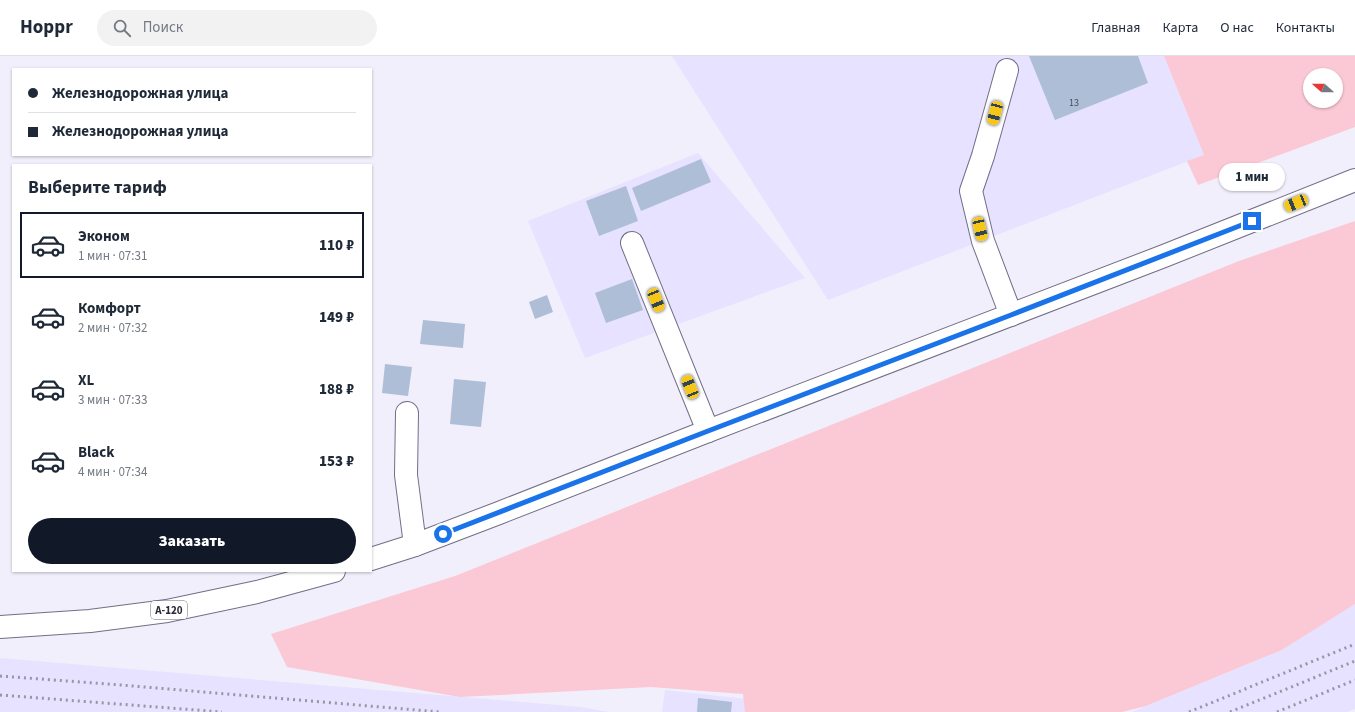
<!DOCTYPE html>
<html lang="ru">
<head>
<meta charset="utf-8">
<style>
	body { margin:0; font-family:"Source Sans 3",sans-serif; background:#f2f2f3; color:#1f2937; height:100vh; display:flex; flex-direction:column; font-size:15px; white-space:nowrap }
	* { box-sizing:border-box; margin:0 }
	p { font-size:13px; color:#747a83 }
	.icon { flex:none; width:22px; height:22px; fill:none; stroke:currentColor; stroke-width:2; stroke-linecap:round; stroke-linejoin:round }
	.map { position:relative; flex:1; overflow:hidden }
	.sheet { position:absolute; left:12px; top:108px; width:360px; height:408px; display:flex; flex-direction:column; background:#fff; border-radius:0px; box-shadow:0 1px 3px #0004 }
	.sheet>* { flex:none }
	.banner { position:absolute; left:12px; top:12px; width:360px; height:88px; border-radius:0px; box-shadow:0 1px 3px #0004; display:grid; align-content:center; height:88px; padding:0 16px; background:#fff }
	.needle { width:26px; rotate:291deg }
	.tools { position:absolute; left:1303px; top:12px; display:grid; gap:8px }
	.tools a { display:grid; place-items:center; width:40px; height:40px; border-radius:50%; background:#fff; box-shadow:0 1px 3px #0004; font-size:20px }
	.end { position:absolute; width:18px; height:18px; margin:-9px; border:5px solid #1a73e8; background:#fff; box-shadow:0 0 0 2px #fff }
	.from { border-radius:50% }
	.bubble { position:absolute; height:28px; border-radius:14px; background:#fff; box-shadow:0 1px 3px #0004; font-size:13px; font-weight:800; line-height:28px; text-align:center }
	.car { position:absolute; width:12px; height:24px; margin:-12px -6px; border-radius:5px; box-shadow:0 0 3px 1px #0007; background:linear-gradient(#f5c518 24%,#345 0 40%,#f5c518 0 76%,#345 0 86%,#f5c518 0) }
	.banner b { display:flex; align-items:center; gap:14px; height:38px; font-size:15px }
	.banner b+b { border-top:1px solid #e0e1e3 }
	.banner i { width:10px; height:10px; background:#1f2937 }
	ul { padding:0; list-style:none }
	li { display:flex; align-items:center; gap:12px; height:66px; margin:0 8px 6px; padding:0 8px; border:2px solid transparent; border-radius:0px }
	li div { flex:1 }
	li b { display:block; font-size:15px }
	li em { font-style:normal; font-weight:800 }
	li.current { border-color:#111827 }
	li>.icon { width:36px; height:36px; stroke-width:1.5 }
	h2 { padding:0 16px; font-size:18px; line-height:48px }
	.action { display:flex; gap:8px; margin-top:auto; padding:8px 16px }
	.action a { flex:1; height:46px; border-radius:24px; background:#111827; color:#fff; font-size:16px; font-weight:800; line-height:46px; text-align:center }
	header { display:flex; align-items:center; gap:24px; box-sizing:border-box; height:56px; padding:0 20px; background:#fff; border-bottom:1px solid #e0e1e3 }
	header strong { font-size:19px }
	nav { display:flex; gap:22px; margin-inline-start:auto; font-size:14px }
	.search { width:280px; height:36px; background:#f2f2f3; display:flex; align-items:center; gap:10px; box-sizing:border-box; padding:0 14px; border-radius:22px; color:#747a83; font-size:15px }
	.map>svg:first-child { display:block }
	.built { fill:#e6e2ff }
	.green { fill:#fbc8d5; fill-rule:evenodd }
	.building { fill:#adbed6 }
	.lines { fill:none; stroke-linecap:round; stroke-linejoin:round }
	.minor-casing { stroke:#716e87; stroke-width:24 }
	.major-casing { stroke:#716e87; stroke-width:24 }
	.minor { stroke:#fff; stroke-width:22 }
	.major { stroke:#fff; stroke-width:22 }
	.rail { stroke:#9896a2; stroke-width:3; stroke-dasharray:2 4; stroke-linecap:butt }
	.route { stroke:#1a73e8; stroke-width:5 }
	.labels { text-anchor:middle; stroke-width:3; stroke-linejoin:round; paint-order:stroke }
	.number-label { font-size:10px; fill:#4c4f5d }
	.shield { fill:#fefefe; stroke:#6b6a71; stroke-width:1 }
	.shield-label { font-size:11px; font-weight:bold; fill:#2c2a35 }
</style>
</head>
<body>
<header>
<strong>Hoppr</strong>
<div class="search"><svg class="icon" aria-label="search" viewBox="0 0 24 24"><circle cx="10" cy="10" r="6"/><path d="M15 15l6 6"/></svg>Поиск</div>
<nav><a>Главная</a><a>Карта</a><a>О нас</a><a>Контакты</a></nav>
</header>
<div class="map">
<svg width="1355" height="656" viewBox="0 0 1355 656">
	<rect width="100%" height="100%" fill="#f1effb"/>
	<path class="built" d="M672,0H1164L1204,99L828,244Z
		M698,97L805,222L585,302L528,165Z
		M1355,548V653L1347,656H1132L1282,594Z
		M0,602L581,651L608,656H0Z
		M665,634L781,647V656H662Z"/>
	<path class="green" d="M1164,0H1355V71L1198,129L1187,105L1204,99ZM1310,19H1336V45H1310Z
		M1355,165V548L1282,594L1146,650L1122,656H745L743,638L651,631L460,641L287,611L271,578L455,520L1239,205Z"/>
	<path class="building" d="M1029,0H1138L1148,27L1055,64Z
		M701,103L711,126L641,155L632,132Z
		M626,130L638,165L599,180L586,145Z
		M632,223L643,254L606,267L595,237Z
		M547,239L553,256L535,263L529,246Z
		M423,264L465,268L463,292L420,288Z
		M385,308L412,311L408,340L382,337Z
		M454,323L486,326L481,371L450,368Z
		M698,642L732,646L731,656H697Z"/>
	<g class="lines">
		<g class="minor-casing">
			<path id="minor" d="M1007,14L983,100L971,135L983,185L1011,259
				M632,187L708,375
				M407,357L406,419L415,489"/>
		</g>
		<g class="major-casing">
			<path id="major" d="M371,503L415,489L499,457L708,375L1164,200L1355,124
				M0,571L90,565L167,555L257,536L334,515"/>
		</g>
		<use href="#minor" class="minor"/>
		<use href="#major" class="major"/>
		<path class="rail" d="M0,620L121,629L440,656
			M0,639L222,656
			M1189,656L1355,588
			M1230,656L1355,605
			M1277,656L1355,624"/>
	</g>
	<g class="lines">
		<path class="route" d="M443,478L708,375L1011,259L1252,165"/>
	</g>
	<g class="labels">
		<g class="number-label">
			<text x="1074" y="50">13</text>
		</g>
		<rect class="shield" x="151" y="545" width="36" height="18" rx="3"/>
		<g class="shield-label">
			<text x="169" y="558">А-120</text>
		</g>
	</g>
</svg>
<div class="tools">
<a><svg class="needle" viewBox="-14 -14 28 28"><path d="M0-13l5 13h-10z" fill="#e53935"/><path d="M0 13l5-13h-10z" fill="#747a83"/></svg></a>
</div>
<i class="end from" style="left:443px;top:478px"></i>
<i class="end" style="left:1252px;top:165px"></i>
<div class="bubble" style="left:1219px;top:107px;width:66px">1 мин</div>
<i class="car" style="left:995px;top:57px;rotate:195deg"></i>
<i class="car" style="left:1296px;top:147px;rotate:248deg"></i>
<i class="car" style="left:980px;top:173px;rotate:167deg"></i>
<i class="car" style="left:656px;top:244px;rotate:158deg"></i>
<i class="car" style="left:690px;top:331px;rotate:338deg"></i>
<div class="banner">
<b><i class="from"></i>Железнодорожная улица</b>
<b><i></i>Железнодорожная улица</b>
</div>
<section class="sheet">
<h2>Выберите тариф</h2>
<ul>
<li class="current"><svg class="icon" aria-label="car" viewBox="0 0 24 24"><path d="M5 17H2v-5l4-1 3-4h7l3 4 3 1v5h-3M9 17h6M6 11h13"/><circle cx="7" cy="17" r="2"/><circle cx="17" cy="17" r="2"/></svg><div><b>Эконом</b><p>1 мин · 07:31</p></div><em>110 ₽</em></li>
<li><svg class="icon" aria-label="car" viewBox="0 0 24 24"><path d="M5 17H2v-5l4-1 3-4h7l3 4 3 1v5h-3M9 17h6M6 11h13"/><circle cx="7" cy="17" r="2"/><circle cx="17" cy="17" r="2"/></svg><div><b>Комфорт</b><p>2 мин · 07:32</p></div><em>149 ₽</em></li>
<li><svg class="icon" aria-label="car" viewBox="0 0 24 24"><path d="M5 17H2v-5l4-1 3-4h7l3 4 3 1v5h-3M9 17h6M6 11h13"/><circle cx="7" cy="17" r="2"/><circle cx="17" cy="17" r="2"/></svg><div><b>XL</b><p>3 мин · 07:33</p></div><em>188 ₽</em></li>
<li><svg class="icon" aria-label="car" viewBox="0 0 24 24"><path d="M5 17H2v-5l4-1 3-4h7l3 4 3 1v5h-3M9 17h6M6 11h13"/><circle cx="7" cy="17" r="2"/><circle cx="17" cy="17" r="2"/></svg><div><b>Black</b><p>4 мин · 07:34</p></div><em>153 ₽</em></li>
</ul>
<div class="action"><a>Заказать</a></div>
</section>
</div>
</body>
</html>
